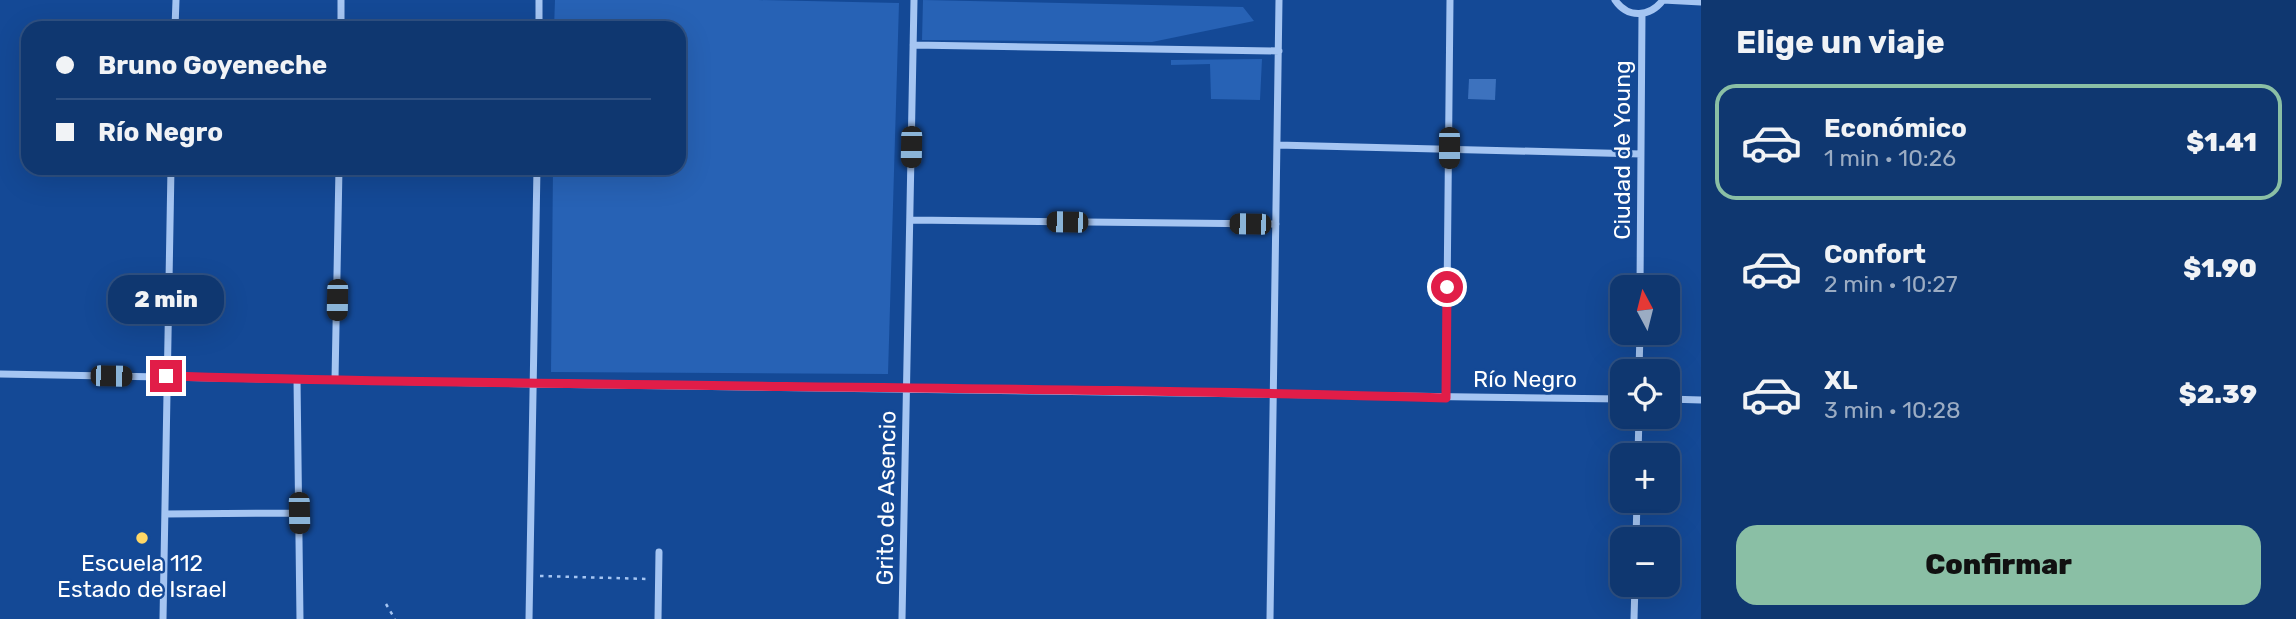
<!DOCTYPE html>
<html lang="es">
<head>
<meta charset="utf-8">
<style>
	body { margin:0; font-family:Rubik,sans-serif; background:#183f75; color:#f1f3f6; height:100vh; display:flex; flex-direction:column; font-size:26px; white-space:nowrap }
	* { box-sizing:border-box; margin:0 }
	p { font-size:23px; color:#9bacc3 }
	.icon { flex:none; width:38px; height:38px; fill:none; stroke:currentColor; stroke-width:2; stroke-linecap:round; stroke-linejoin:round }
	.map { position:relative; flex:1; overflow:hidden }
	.drawer { display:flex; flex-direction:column; background:#0f3770; width:595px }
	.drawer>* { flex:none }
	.top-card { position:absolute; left:21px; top:21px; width:665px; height:154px; border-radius:21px; box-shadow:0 7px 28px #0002,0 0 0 2px #2f5183; display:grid; align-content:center; height:154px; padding:0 35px; background:#0f3770 }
	.needle { width:46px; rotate:353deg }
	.fabs { position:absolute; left:1610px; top:275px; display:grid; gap:14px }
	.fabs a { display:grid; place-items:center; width:70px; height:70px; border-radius:14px; background:#0f3770; box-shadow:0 7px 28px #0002,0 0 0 2px #2f5183; font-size:35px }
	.end { position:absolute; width:32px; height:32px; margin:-16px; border:9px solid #e11d48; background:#fff; box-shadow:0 0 0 4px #fff }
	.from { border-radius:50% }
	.bubble { position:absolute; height:49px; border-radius:21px; background:#0f3770; box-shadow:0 7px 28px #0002,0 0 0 2px #2f5183; font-size:23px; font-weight:800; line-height:49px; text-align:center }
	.car { position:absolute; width:21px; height:42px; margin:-21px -10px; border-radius:9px; box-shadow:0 0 5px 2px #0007; background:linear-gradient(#222 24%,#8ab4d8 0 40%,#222 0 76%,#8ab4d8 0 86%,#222 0) }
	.top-card b { display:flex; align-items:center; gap:24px; height:66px; font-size:26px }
	.top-card b+b { border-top:2px solid #2f5183 }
	.top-card i { width:18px; height:18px; background:#f1f3f6 }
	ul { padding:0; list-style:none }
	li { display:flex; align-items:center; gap:21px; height:116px; margin:0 14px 10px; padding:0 21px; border:4px solid transparent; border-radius:21px }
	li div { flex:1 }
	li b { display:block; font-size:26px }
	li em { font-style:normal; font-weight:800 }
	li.current { border-color:#8abfa5 }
	li>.icon { width:63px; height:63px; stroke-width:1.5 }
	h2 { padding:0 35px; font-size:32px; line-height:84px }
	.button { display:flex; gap:14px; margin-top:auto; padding:14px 35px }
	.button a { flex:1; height:80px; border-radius:21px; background:#8abfa5; color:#111; font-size:28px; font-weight:800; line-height:80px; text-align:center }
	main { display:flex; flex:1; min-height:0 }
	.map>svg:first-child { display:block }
	.green { fill:#2762b5 }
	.building { fill:#3d72be }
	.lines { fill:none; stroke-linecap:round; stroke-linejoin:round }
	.path { stroke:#a5c5f2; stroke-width:2.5; stroke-dasharray:3.5 5; stroke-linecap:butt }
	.minor { stroke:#a5c5f2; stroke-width:7 }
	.route { stroke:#e11d48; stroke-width:9 }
	.poi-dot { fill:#ffd766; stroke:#144996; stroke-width:2.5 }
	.labels { text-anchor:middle; stroke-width:5; stroke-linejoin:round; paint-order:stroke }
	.street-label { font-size:23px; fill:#fff; stroke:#144996 }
	.poi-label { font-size:23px; fill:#fff; stroke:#144996 }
</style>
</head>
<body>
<main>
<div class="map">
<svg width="1701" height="619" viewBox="0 0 1701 619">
	<rect width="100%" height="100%" fill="#144996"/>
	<path class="green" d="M555,0H758L899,3L888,374L551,372L553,168H679V28H554Z
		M923,0L1243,7L1254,21L1152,42L922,40Z
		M1262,59L1260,100L1211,99L1210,64L1171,65V60Z"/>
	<path class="building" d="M1469,79H1496L1495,100L1468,99Z"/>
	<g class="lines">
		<path class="path" d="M540,576L649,579
			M386,604L395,619"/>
		<path class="minor" d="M1615,0C1628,19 1650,17 1663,0
			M1663,0L1701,2
			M175,28L176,0
			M341,28V0
			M539,28V0
			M913,45L1279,51
			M1277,145L1641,154
			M910,220L1276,224
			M1640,287L1642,14
			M1639,371L1640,332
			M0,374L535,384L1622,399
			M297,379L300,619
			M335,380L339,168
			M1446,398L1450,0
			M1668,399L1701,400
			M1638,455L1639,416
			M165,514L299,513
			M1636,539L1637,500
			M163,619L171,168
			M529,619L537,168
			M658,619L659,552
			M902,619L914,0
			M1270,619L1279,0
			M1634,619L1635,584"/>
	</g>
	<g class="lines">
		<path class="route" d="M166,376C593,388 1020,385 1446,398L1447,287"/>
	</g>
	<circle class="poi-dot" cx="142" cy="538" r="7"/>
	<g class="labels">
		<g class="street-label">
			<text transform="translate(1622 150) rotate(-90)" y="8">Ciudad de Young</text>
			<text x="1525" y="387">Río Negro</text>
			<text transform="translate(886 498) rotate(-89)" y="8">Grito de Asencio</text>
		</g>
		<g class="poi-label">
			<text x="142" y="571">Escuela 112<tspan x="142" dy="26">Estado de Israel</tspan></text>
		</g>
	</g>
</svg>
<div class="fabs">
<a><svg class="needle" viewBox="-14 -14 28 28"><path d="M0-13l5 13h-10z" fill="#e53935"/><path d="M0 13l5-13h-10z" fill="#9bacc3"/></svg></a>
<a><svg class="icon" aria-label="locate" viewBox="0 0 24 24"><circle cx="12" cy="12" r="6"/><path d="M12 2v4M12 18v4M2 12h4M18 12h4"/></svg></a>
<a>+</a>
<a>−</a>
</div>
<i class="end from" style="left:1447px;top:287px"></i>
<i class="end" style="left:166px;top:376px"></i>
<div class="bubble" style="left:108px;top:275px;width:116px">2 min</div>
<i class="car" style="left:911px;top:147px;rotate:181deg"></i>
<i class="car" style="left:1449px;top:148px;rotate:180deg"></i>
<i class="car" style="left:1067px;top:222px;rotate:271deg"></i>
<i class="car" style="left:1250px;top:224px;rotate:271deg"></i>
<i class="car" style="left:337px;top:300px;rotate:181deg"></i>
<i class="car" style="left:111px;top:376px;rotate:91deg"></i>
<i class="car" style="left:299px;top:513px;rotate:179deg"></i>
<div class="top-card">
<b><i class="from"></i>Bruno Goyeneche</b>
<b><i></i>Río Negro</b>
</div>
</div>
<section class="drawer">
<h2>Elige un viaje</h2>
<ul>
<li class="current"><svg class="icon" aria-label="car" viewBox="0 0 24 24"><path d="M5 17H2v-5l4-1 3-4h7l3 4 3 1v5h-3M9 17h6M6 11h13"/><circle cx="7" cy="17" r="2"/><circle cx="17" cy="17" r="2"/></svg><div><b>Económico</b><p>1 min · 10:26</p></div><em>$1.41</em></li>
<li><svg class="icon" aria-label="car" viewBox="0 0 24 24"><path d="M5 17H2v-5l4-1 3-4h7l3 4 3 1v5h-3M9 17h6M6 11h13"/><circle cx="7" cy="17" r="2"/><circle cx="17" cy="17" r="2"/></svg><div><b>Confort</b><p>2 min · 10:27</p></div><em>$1.90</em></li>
<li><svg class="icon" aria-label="car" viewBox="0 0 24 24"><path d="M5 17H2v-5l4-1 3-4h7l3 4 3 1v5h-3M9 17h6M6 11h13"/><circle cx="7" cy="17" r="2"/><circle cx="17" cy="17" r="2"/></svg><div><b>XL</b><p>3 min · 10:28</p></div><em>$2.39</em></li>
</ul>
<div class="button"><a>Confirmar</a></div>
</section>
</main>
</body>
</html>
